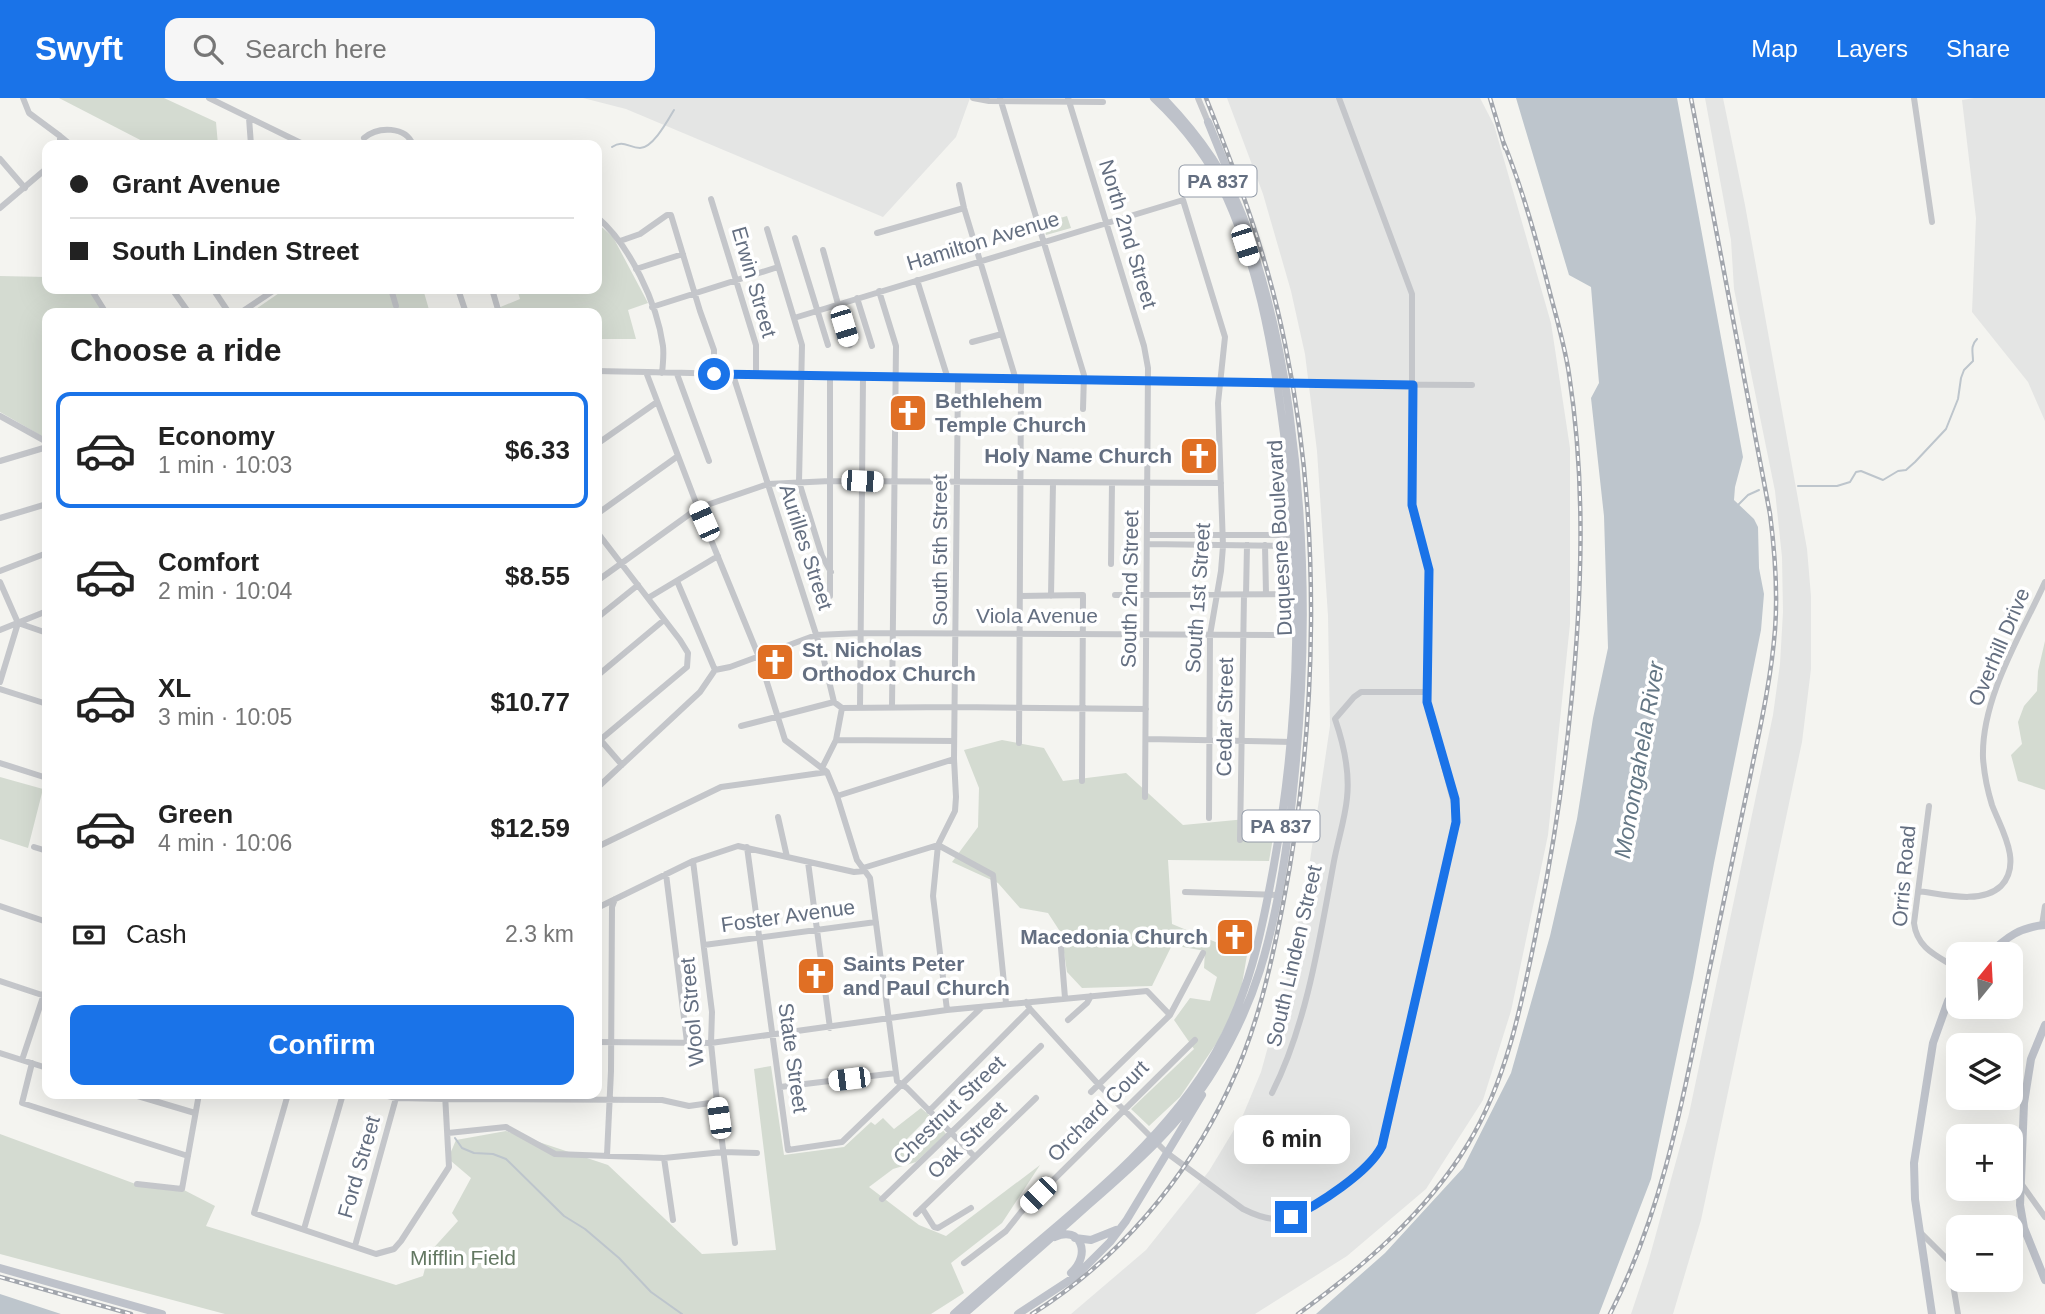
<!DOCTYPE html>
<html lang="en">
<head>
<meta charset="utf-8">
<style>
	body { margin:0; font-family:Arial,sans-serif; background:#f6f6f6; color:#222; height:100vh; display:flex; flex-direction:column; font-size:26px; white-space:nowrap }
	* { box-sizing:border-box; margin:0 }
	p { font-size:23px; color:#767676 }
	.icon { flex:none; width:38px; height:38px; fill:none; stroke:currentColor; stroke-width:2; stroke-linecap:round; stroke-linejoin:round }
	.map { position:relative; flex:1; overflow:hidden }
	.side { position:absolute; left:42px; top:210px; width:560px; height:791px; display:flex; flex-direction:column; background:#fff; border-radius:14px; box-shadow:0 7px 28px #0002 }
	.side>* { flex:none }
	.top-card { position:absolute; left:42px; top:42px; width:560px; height:154px; border-radius:14px; box-shadow:0 7px 28px #0002; display:grid; align-content:center; height:154px; padding:0 28px; background:#fff }
	.needle { width:46px; rotate:18deg }
	.fabs { position:absolute; left:1946px; top:844px; display:grid; gap:14px }
	.fabs a { display:grid; place-items:center; width:77px; height:77px; border-radius:14px; background:#fff; box-shadow:0 7px 28px #0002; font-size:35px }
	.end { position:absolute; width:32px; height:32px; margin:-16px; border:9px solid #1a73e8; background:#fff; box-shadow:0 0 0 4px #fff }
	.from { border-radius:50% }
	.bubble { position:absolute; height:49px; border-radius:14px; background:#fff; box-shadow:0 7px 28px #0002; font-size:23px; font-weight:600; line-height:49px; text-align:center }
	.car { position:absolute; width:21px; height:42px; margin:-21px -10px; border-radius:9px; box-shadow:0 0 5px 2px #0007; background:linear-gradient(#fff 24%,#345 0 40%,#fff 0 76%,#345 0 86%,#fff 0) }
	.top-card b { display:flex; align-items:center; gap:24px; height:66px; font-size:26px }
	.top-card b+b { border-top:2px solid #e0e0e0 }
	.top-card i { width:18px; height:18px; background:#222 }
	ul { padding:0; list-style:none }
	li { display:flex; align-items:center; gap:21px; height:116px; margin:0 14px 10px; padding:0 14px; border:4px solid transparent; border-radius:14px }
	li div { flex:1 }
	li b { display:block; font-size:26px }
	li em { font-style:normal; font-weight:600 }
	li.selected { border-color:#1a73e8 }
	li>.icon { width:63px; height:63px; stroke-width:1.5 }
	h2 { padding:0 28px; font-size:32px; line-height:84px }
	.pay { display:flex; align-items:center; gap:18px; height:77px; padding:0 28px; font-size:26px }
	.pay p { margin-inline-start:auto }
	.cta { display:flex; gap:14px; margin-top:auto; padding:14px 28px }
	.cta a { flex:1; height:80px; border-radius:14px; background:#1a73e8; color:#fff; font-size:28px; font-weight:600; line-height:80px; text-align:center }
	header { display:flex; align-items:center; gap:42px; box-sizing:border-box; height:98px; padding:0 35px; background:#1a73e8; color:#fff }
	header strong { font-size:33px }
	nav { display:flex; gap:38px; margin-inline-start:auto; font-size:24px }
	.search { width:490px; height:63px; background:#f6f6f6; display:flex; align-items:center; gap:18px; box-sizing:border-box; padding:0 24px; border-radius:14px; color:#767676; font-size:26px }
	.map>svg:first-child { display:block }
	.built { fill:#e4e5e4 }
	.green { fill:#d4dbd1 }
	.water { fill:#bdc5cc }
	.lines { fill:none; stroke-linecap:round; stroke-linejoin:round }
	.stream { stroke:#bdc5cc; stroke-width:2 }
	.minor { stroke:#c4c6ca; stroke-width:6 }
	.major { stroke:#bec2ca; stroke-width:8 }
	.rail-casing { stroke:#a2a6ad; stroke-width:4.5 }
	.rail { stroke:#fff; stroke-width:2; stroke-dasharray:5; stroke-linecap:butt }
	.route { stroke:#1a73e8; stroke-width:9 }
	.labels { text-anchor:middle; stroke-width:7; stroke-linejoin:round; paint-order:stroke }
	.shield { fill:#fff; stroke:#929aa7; stroke-width:2 }
	.shield-label { font-size:19px; font-weight:bold; fill:#646f81 }
	.street-label { font-size:21px; fill:#646f81; stroke:#fff }
	.poi-label { font-size:21px; font-weight:bold; fill:#646f81; stroke:#fff; text-anchor:start }
	.park-label { font-size:21px; fill:#637862; stroke:#fff }
	.water-label { font-size:23px; font-style:italic; fill:#647785; stroke:#fff }
</style>
</head>
<body>
<header>
<strong>Swyft</strong>
<div class="search"><svg class="icon" aria-label="search" viewBox="0 0 24 24"><circle cx="10" cy="10" r="6"/><path d="M15 15l6 6"/></svg>Search here</div>
<nav><a>Map</a><a>Layers</a><a>Share</a></nav>
</header>
<div class="map">
<svg width="2045" height="1216" viewBox="0 0 2045 1216">
	<rect width="100%" height="100%" fill="#f4f4f0"/>
	<path class="built" d="M583,0H970L956,39L883,119L626,11Z
		M1227,0H1480L1494,27L1551,225L1570,350V526L1548,737L1511,913L1483,1002L1426,1091L1347,1158L1255,1216H1071L1146,1152L1209,1073L1243,1017L1261,974L1289,872L1309,769L1330,628L1328,518L1317,353L1305,256L1291,193L1263,96Z
		M1705,0H1723L1745,107L1807,451L1811,498V571L1802,644L1701,1122L1673,1216H1631L1648,1165L1689,1016L1773,617L1780,566L1783,514L1782,459L1775,393L1734,191L1731,142Z
		M1974,0H2045V323L2028,284L1972,214L1976,120L1962,2Z"/>
	<path class="green" d="M59,0H164L216,24L218,47H150Z
		M1067,118L1071,130L1046,137L1043,125Z
		M597,125L613,139L648,205L628,212L636,241H597V215H500L498,210L520,201L517,191H597Z
		M0,178L47,179V191H89L103,215H47V341L0,314Z
		M285,191H423L430,215H250Z
		M2045,543V692L2018,683L2011,657L2022,646L2018,624L2024,608L2037,593L2038,573Z
		M1002,642L1044,650L1063,683L1126,675L1183,727L1257,720L1276,722L1269,763L1168,762L1172,826L1247,857L1240,898L1218,943L1180,999L1149,1028L1131,1011L1194,951L1174,922L1190,900L1210,903L1217,879L1204,870L1205,853L1172,847L1152,888L1082,890L1067,874L1061,835L1048,815L1020,810L998,785L952,764L978,729L979,690L964,652Z
		M0,679L43,691L28,750L0,741Z
		M771,968L784,1057L844,1049L871,1024L875,1027L883,1020L894,1031L921,1010L930,1018L903,1045L908,1049L936,1024L946,1036L916,1064L893,1071L869,1089L919,1127L946,1138L1040,1067L1002,1125L951,1165L964,1195L931,1216H225L0,1156V1036L141,1088L182,1091L215,1108L206,1128L396,1187L423,1178L429,1155L458,1123L452,1115L471,1080L451,1063L450,1056L456,1042L506,1033L608,1067L702,1156L776,1152L754,971Z"/>
	<path class="water" d="M1516,0H1677L1743,359L1735,389L1734,402L1754,421L1758,429L1759,470L1764,496L1761,532L1714,765L1693,880L1651,1081L1599,1216H1316L1385,1155L1463,1070L1511,975L1550,838L1577,721L1593,620L1608,550L1604,418L1591,300L1599,285L1591,189L1569,177Z
		M0,1196L61,1216H0Z"/>
	<g class="lines">
		<path class="stream" d="M612,49C623,41 629,50 640,50C653,50 668,22 674,12
			M1798,388H1837L1850,384L1856,374L1861,373L1883,382L1898,373L1906,372L1915,364L1946,331L1958,301L1961,280L1964,272L1973,263C1973,254 1970,248 1977,241
			M1738,407L1748,397L1759,392
			M455,1040L462,1050L474,1055L493,1056L506,1061L564,1118L585,1131L619,1160L651,1194L682,1216"/>
		<path class="minor" d="M23,0L29,15L60,38V47
			M209,0L305,47
			M973,0L989,3L1103,4
			M1000,0L1084,277L1083,311
			M1068,0L1144,248L1148,270L1145,699
			M1198,0L1208,24
			M1914,0L1932,124
			M249,20L251,47
			M60,38L71,47
			M364,40C378,28 406,28 413,47
			M0,61L25,90
			M959,87L964,110L1016,282
			M711,101L756,247V278
			M0,110L47,70
			M597,119C630,147 657,205 663,248C664,257 663,266 662,275
			M767,131L802,247L799,384L822,458L831,474
			M877,135L964,110
			M795,140L828,247
			M620,143L640,136L667,117H671L700,213L714,252V276
			M823,152L838,206
			M636,171L683,156
			M917,182L948,281
			M91,191L106,215
			M172,191L189,215
			M213,191L229,215
			M391,191L396,208
			M458,191L466,215
			M492,191L499,215
			M879,193L896,248L892,609
			M857,200L872,248
			M837,206L850,247
			M652,209L778,169
			M240,215L276,191
			M794,220L1183,102L1225,239L1218,305L1223,448L1221,473L1210,537L1209,720
			M972,244L1002,236
			M597,273C888,279 1180,286 1472,287
			M646,274L698,410L759,559L785,642L827,674L837,698L857,762L870,780L897,983L907,990L975,1059
			M677,276L709,363
			M733,277L823,558L834,604L842,610L836,642L822,670
			M0,318L47,344
			M597,346L657,304
			M0,363L47,349
			M597,416L678,358
			M0,420L47,406
			M597,434L680,542L688,555L687,569L600,642
			M1149,437H1297
			M1148,446L1297,448
			M1265,447L1266,496
			M1111,466L1112,385
			M0,473L47,455
			M597,483L698,410L768,386L830,383L1221,385
			M677,483L715,572
			M0,484L18,525
			M1115,497L1297,496
			M1246,497L1247,447
			M830,498V279
			M1020,498L1083,497L1082,683
			M1051,498L1053,385
			M648,500L718,458
			M597,520L638,487
			M18,525L47,535
			M0,532L47,513
			M597,578L664,522
			M0,584L18,525
			M0,591L47,606
			M860,609L863,279
			M842,610L955,609L1146,611
			M741,628L834,604
			M597,638L622,667
			M1147,641L1292,644
			M836,642L954,643
			M1019,645L1021,282
			M0,665L47,680
			M597,690L700,594L715,572L730,569L816,537L861,535L1275,537
			M837,698L954,661
			M1929,708L1914,825C1917,851 1938,858 1958,871
			M778,719L787,759
			M1240,742L1244,497
			M34,749L47,753
			M597,749L721,689L827,674
			M747,749L788,1052L842,1044L982,909
			M693,763L712,914L711,945L717,1004L735,1145
			M808,764L830,930
			M863,770L938,747L993,777L1006,905
			M666,776L687,944
			M1918,793C1942,796 1981,807 2001,788C2023,765 2001,731 1992,707C1988,694 1984,674 1983,660C1981,600 2021,537 2045,484
			M1185,794L1278,797
			M0,808L47,824
			M597,810L693,763L738,748L854,774L865,773
			M2042,827L2045,808
			M704,847L876,824
			M1061,850L1065,900
			M0,883L45,898
			M1026,904L1030,911L1099,987L1167,1055L1243,1111C1255,1117 1267,1122 1280,1121C1301,1120 1349,1085 1366,1071C1373,1064 1378,1057 1382,1048L1456,724V713L1427,604L1428,464L1414,421L1412,407V196L1339,0
			M947,912L933,798L938,747L955,713L956,699L954,661L958,281
			M1068,922L1087,905L1091,898
			M597,944L711,945L947,912L1147,893L1170,917
			M0,955L47,970
			M22,962L47,887
			M32,965L22,1005L188,1058
			M780,989L896,975
			M1091,994L1170,917L1203,855
			M1272,995C1307,926 1320,839 1334,763C1338,742 1345,721 1347,700C1350,673 1344,647 1335,621L1354,599L1361,594H1427
			M131,996L195,1015
			M288,996L254,1115L376,1156L394,1151L401,1143L449,1069L445,996
			M380,996L396,1000L445,1001L662,1002L689,1008L717,1004
			M929,1013L1030,911
			M448,1035L506,1029L555,1056L664,1060L723,1054L757,1055
			M607,1057L611,973L612,809L615,801
			M664,1060L673,1122
			M2020,1084L2045,1119
			M137,1086L182,1091L199,996
			M882,1101L1041,948
			M922,1110L934,1129L938,1130L971,1110
			M916,1116L1036,1000
			M304,1131L343,996
			M1920,1134L1949,1163L1958,1216
			M355,1148L396,1000
			M964,1165L1006,1133L1021,1114L1195,942"/>
		<path class="major" d="M1208,24L1234,88
			M1989,856C2007,839 2020,829 2045,827
			M2045,927L2031,961L2024,1005L2020,1107L2024,1130L2045,1182
			M1055,1139C1080,1127 1092,1156 1071,1175
			M1075,1140L1091,1142L1116,1132
			M0,1170L162,1216
			M954,1216C1042,1136 1157,1059 1216,954C1249,896 1261,837 1273,772C1302,615 1303,470 1281,313C1271,240 1257,167 1227,100C1210,62 1184,28 1154,0
			M964,1216C1005,1180 1047,1144 1088,1107C1134,1067 1182,1025 1214,972C1233,941 1249,907 1260,872C1279,811 1288,746 1294,683C1307,559 1306,436 1289,312C1282,260 1271,209 1255,158C1251,145 1248,131 1243,119C1225,73 1196,34 1163,0
			M1018,1216L1076,1178L1110,1144L1126,1123L1202,997
			M1932,1216L1915,1101L1914,1065L1933,945L1948,903L1958,890"/>
		<g class="rail-casing">
			<path id="rail" d="M1490,0L1505,50
				M0,1179L131,1216
				M1032,1216C1118,1162 1186,1082 1229,990C1257,932 1271,868 1283,806C1318,627 1322,424 1285,246C1268,160 1238,80 1206,0
				M1298,1216C1363,1169 1426,1115 1468,1046C1510,977 1524,893 1540,815C1554,746 1564,677 1571,607C1582,497 1586,386 1569,276C1565,249 1557,222 1550,195C1537,144 1523,92 1503,43
				M1610,1216C1668,1104 1687,977 1713,855C1725,796 1738,737 1750,679C1760,630 1771,582 1775,532C1778,493 1775,455 1770,416L1691,0"/>
		</g>
		<use href="#rail" class="rail"/>
	</g>
	<g class="lines">
		<path class="route" d="M714,276L1413,287L1412,407L1429,472L1427,604L1455,701L1456,724L1382,1048C1369,1074 1317,1108 1291,1119"/>
	</g>
	<defs>
		<g id="church-square" transform="scale(2.0125)"><rect x="-9" y="-9" width="18" height="18" rx="4" fill="#e06f24" stroke="#fff"/><path d="M-1.2-6h2.4v3.5h3.3v2.4h-3.3V6h-2.4V-.1h-3.3v-2.4h3.3Z" fill="#fff"/></g>
	</defs>
	<g fill-rule="evenodd">
		<use href="#church-square" x="908" y="315"/>
		<use href="#church-square" x="1199" y="358"/>
		<use href="#church-square" x="775" y="564"/>
		<use href="#church-square" x="1235" y="839"/>
		<use href="#church-square" x="816" y="878"/>
	</g>
	<g class="labels">
		<g class="shield">
			<rect x="1179.5" y="67.5" width="77" height="31" rx="5"/>
			<rect x="1242.5" y="712.5" width="77" height="31" rx="5"/>
		</g>
		<g class="shield-label">
			<text x="1218" y="90">PA 837</text>
			<text x="1281" y="735">PA 837</text>
		</g>
		<g class="street-label">
			<text transform="translate(1128 136) rotate(73)" y="7">North 2nd Street</text>
			<text transform="translate(983 143) rotate(-17)" y="7">Hamilton Avenue</text>
			<text transform="translate(754 184) rotate(74)" y="7">Erwin Street</text>
			<text transform="translate(1280 440) rotate(-93)" y="7">Duquesne Boulevard</text>
			<text transform="translate(806 449) rotate(72)" y="7">Aurilles Street</text>
			<text transform="translate(940 452) rotate(-90)" y="7">South 5th Street</text>
			<text transform="translate(1130 491) rotate(-89)" y="7">South 2nd Street</text>
			<text transform="translate(1198 500) rotate(-86)" y="7">South 1st Street</text>
			<text x="1037" y="525">Viola Avenue</text>
			<text transform="translate(1999 549) rotate(-67)" y="7">Overhill Drive</text>
			<text transform="translate(1225 619) rotate(-89)" y="7">Cedar Street</text>
			<text transform="translate(1904 778) rotate(-85)" y="7">Orris Road</text>
			<text transform="translate(788 818) rotate(-8)" y="7">Foster Avenue</text>
			<text transform="translate(1294 858) rotate(-77)" y="7">South Linden Street</text>
			<text transform="translate(692 914) rotate(-95)" y="7">Wool Street</text>
			<text transform="translate(793 960) rotate(82)" y="7">State Street</text>
			<text transform="translate(949 1012) rotate(-44)" y="7">Chestnut Street</text>
			<text transform="translate(1098 1013) rotate(-45)" y="7">Orchard Court</text>
			<text transform="translate(967 1042) rotate(-44)" y="7">Oak Street</text>
			<text transform="translate(359 1069) rotate(-74)" y="7">Ford Street</text>
		</g>
		<g class="poi-label">
			<text x="935" y="310">Bethlehem<tspan x="935" dy="24">Temple Church</tspan></text>
			<text x="1172" y="365" text-anchor="end">Holy Name Church</text>
			<text x="802" y="559">St. Nicholas<tspan x="802" dy="24">Orthodox Church</tspan></text>
			<text x="1208" y="846" text-anchor="end">Macedonia Church</text>
			<text x="843" y="873">Saints Peter<tspan x="843" dy="24">and Paul Church</tspan></text>
		</g>
		<g class="park-label">
			<text x="463" y="1167">Mifflin Field</text>
		</g>
		<g class="water-label">
			<text transform="translate(1639 662) rotate(-80)" y="8">Monongahela River</text>
		</g>
	</g>
</svg>
<div class="fabs">
<a><svg class="needle" viewBox="-14 -14 28 28"><path d="M0-13l5 13h-10z" fill="#e53935"/><path d="M0 13l5-13h-10z" fill="#767676"/></svg></a>
<a><svg class="icon" aria-label="layers" viewBox="0 0 24 24"><path d="M12 4l9 5-9 5-9-5zM3 14l9 5 9-5"/></svg></a>
<a>+</a>
<a>−</a>
</div>
<i class="end from" style="left:714px;top:276px"></i>
<i class="end" style="left:1291px;top:1119px"></i>
<div class="bubble" style="left:1234px;top:1017px;width:116px">6 min</div>
<i class="car" style="left:1245px;top:147px;rotate:162deg"></i>
<i class="car" style="left:844px;top:228px;rotate:163deg"></i>
<i class="car" style="left:862px;top:383px;rotate:93deg"></i>
<i class="car" style="left:704px;top:423px;rotate:336deg"></i>
<i class="car" style="left:849px;top:981px;rotate:263deg"></i>
<i class="car" style="left:719px;top:1020px;rotate:352deg"></i>
<i class="car" style="left:1038px;top:1097px;rotate:225deg"></i>
<div class="top-card">
<b><i class="from"></i>Grant Avenue</b>
<b><i></i>South Linden Street</b>
</div>
<section class="side">
<h2>Choose a ride</h2>
<ul>
<li class="selected"><svg class="icon" aria-label="car" viewBox="0 0 24 24"><path d="M5 17H2v-5l4-1 3-4h7l3 4 3 1v5h-3M9 17h6M6 11h13"/><circle cx="7" cy="17" r="2"/><circle cx="17" cy="17" r="2"/></svg><div><b>Economy</b><p>1 min · 10:03</p></div><em>$6.33</em></li>
<li><svg class="icon" aria-label="car" viewBox="0 0 24 24"><path d="M5 17H2v-5l4-1 3-4h7l3 4 3 1v5h-3M9 17h6M6 11h13"/><circle cx="7" cy="17" r="2"/><circle cx="17" cy="17" r="2"/></svg><div><b>Comfort</b><p>2 min · 10:04</p></div><em>$8.55</em></li>
<li><svg class="icon" aria-label="car" viewBox="0 0 24 24"><path d="M5 17H2v-5l4-1 3-4h7l3 4 3 1v5h-3M9 17h6M6 11h13"/><circle cx="7" cy="17" r="2"/><circle cx="17" cy="17" r="2"/></svg><div><b>XL</b><p>3 min · 10:05</p></div><em>$10.77</em></li>
<li><svg class="icon" aria-label="car" viewBox="0 0 24 24"><path d="M5 17H2v-5l4-1 3-4h7l3 4 3 1v5h-3M9 17h6M6 11h13"/><circle cx="7" cy="17" r="2"/><circle cx="17" cy="17" r="2"/></svg><div><b>Green</b><p>4 min · 10:06</p></div><em>$12.59</em></li>
</ul>
<div class="pay"><svg class="icon" aria-label="cash" viewBox="0 0 24 24"><path d="M3 7h18v10H3z"/><circle cx="12" cy="12" r="2"/></svg>Cash<p>2.3 km</p></div>
<div class="cta"><a>Confirm</a></div>
</section>
</div>
</body>
</html>
